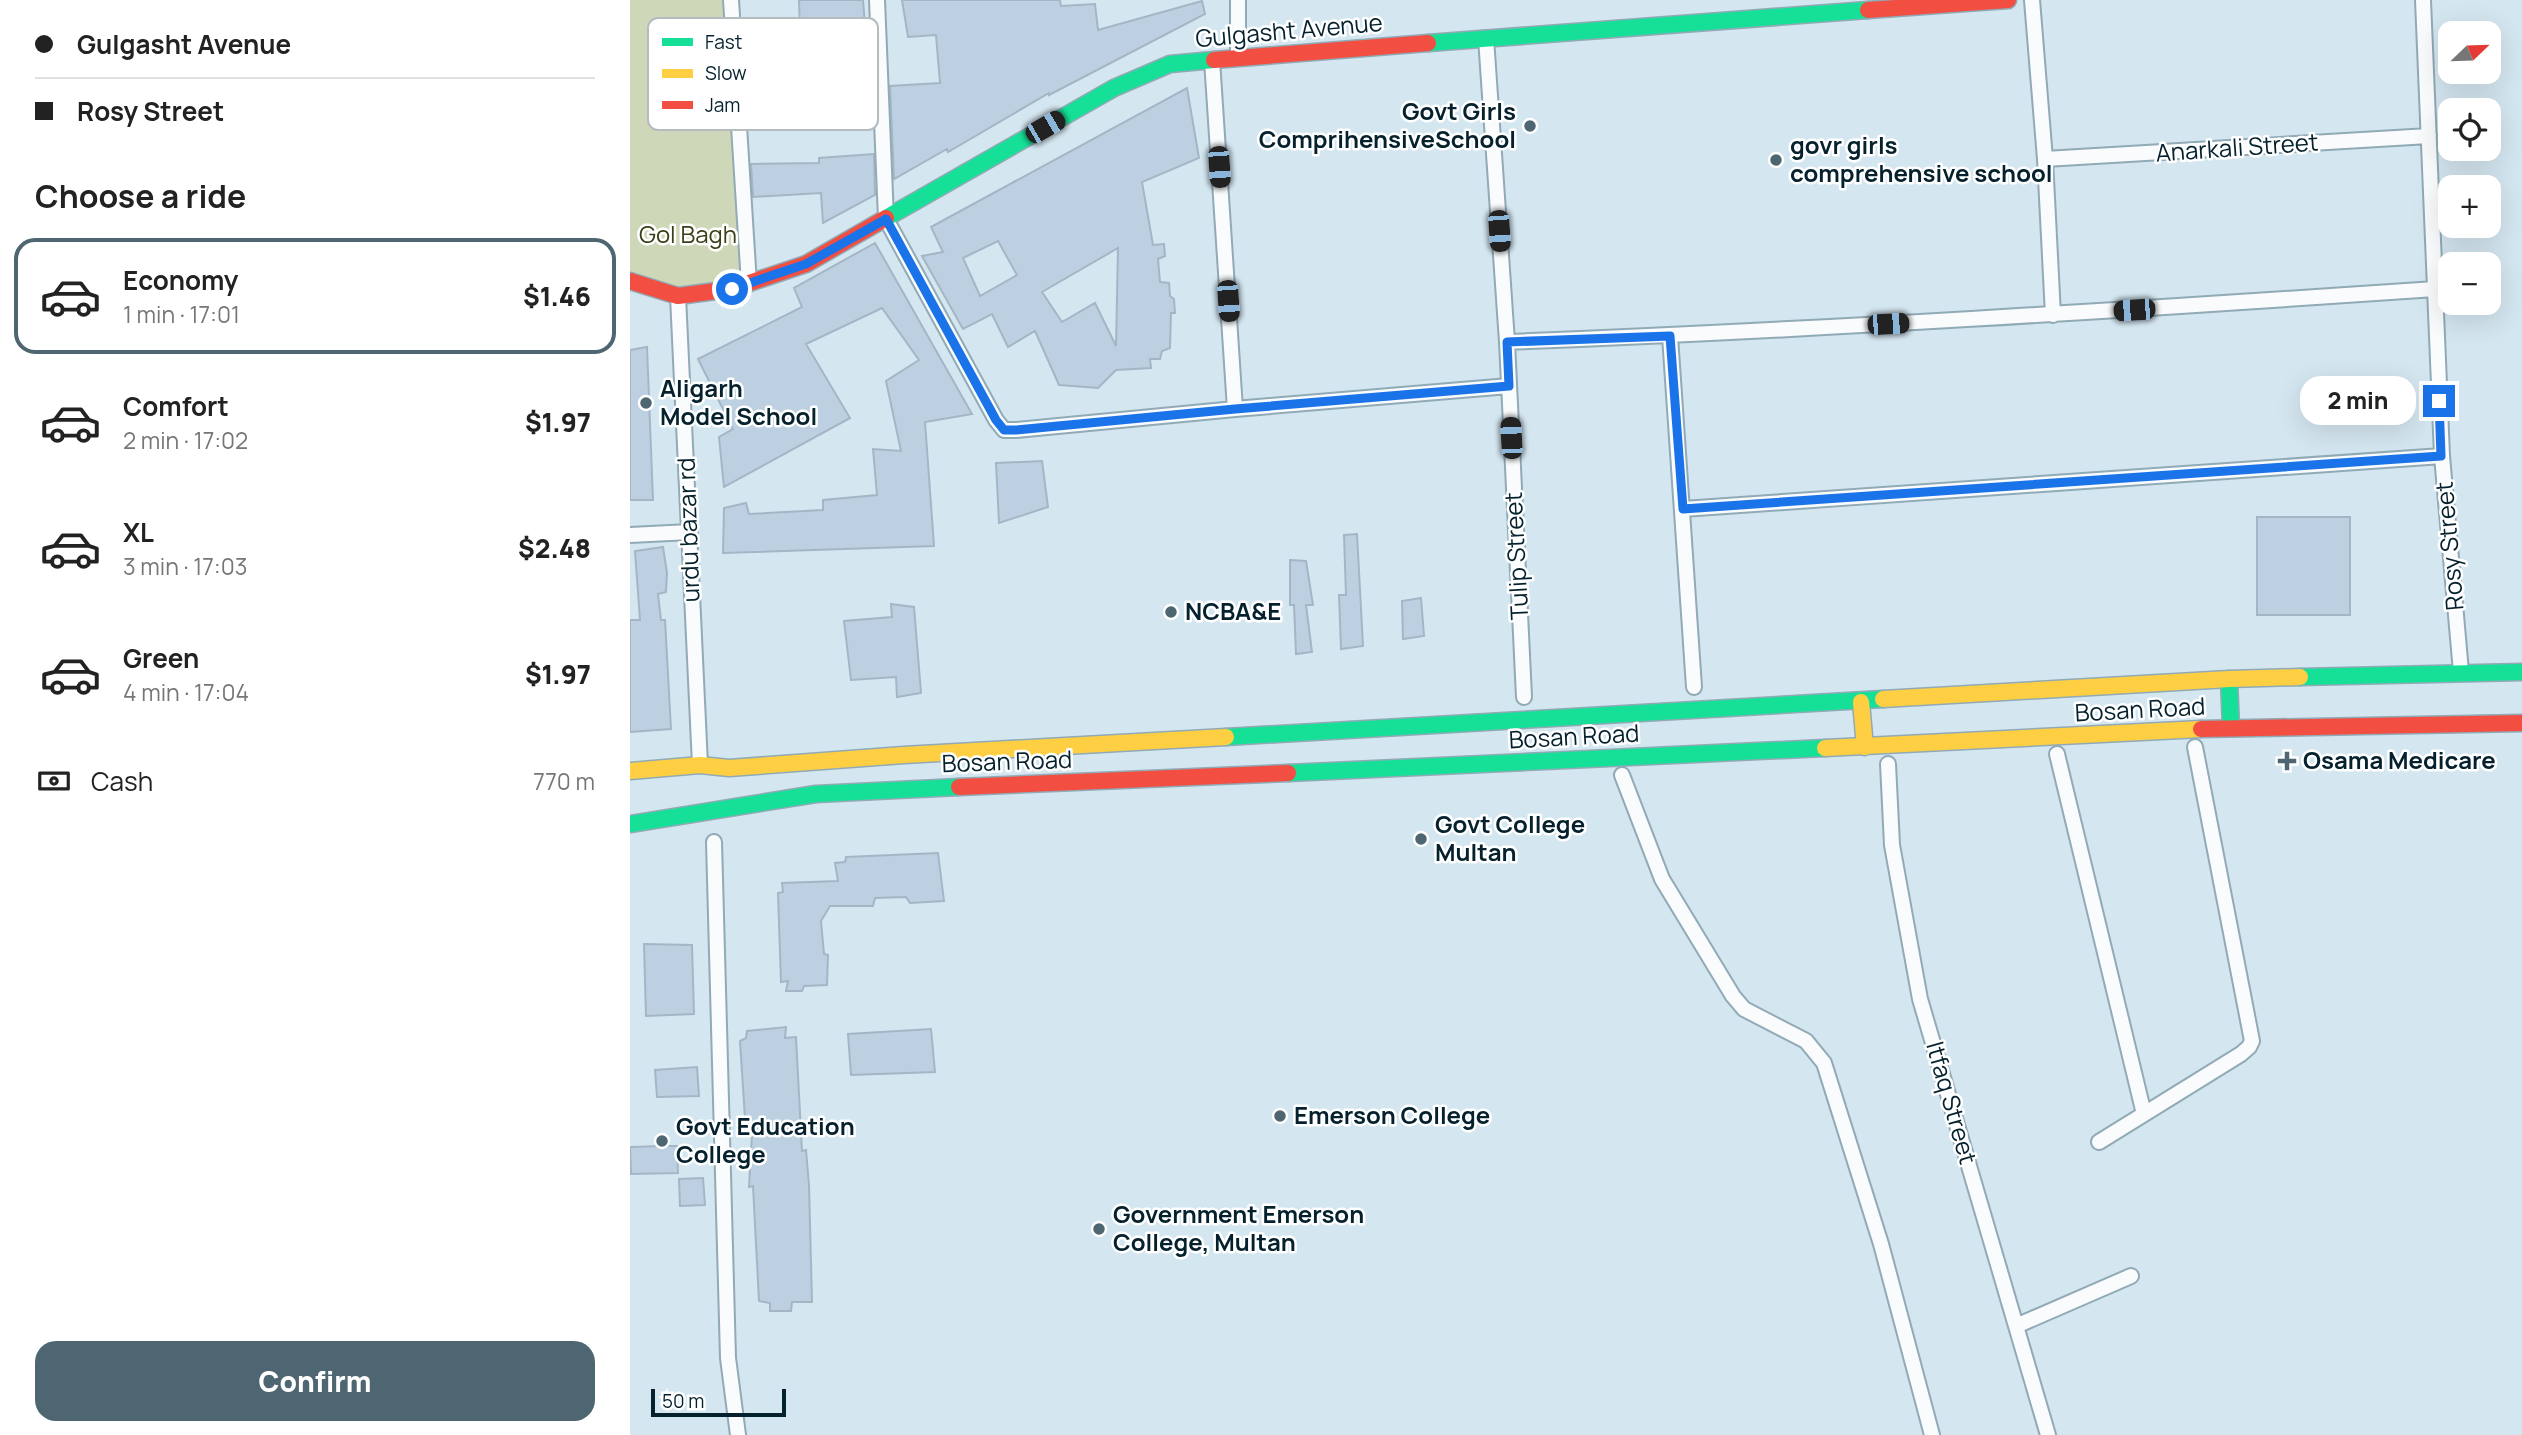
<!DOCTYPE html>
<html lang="en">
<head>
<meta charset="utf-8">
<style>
	body { margin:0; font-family:Manrope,sans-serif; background:#f6f6f6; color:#222; height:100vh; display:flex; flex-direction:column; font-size:26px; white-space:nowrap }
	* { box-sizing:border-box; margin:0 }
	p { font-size:23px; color:#767676 }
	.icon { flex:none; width:38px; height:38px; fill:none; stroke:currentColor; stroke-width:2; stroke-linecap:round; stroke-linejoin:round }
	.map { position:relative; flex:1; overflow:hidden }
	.sheet { display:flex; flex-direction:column; background:#fff; width:630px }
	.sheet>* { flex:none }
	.banner { display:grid; align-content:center; height:154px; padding:0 35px; background:#fff }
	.needle { width:46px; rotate:67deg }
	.controls { position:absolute; left:1808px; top:21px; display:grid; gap:14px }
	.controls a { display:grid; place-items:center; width:63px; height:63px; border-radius:14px; background:#fff; box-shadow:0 7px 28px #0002; font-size:35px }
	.scale { position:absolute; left:21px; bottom:18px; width:135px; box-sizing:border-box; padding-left:7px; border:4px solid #04212d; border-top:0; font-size:19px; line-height:24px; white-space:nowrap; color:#04212d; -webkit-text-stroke:5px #fff; paint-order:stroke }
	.end { position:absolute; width:32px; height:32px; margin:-16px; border:9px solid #1a73e8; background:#fff; box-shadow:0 0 0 4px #fff }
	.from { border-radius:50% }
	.bubble { position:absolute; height:49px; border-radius:21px; background:#fff; box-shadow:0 7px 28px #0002; font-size:23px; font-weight:800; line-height:49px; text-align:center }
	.car { position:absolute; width:21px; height:42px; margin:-21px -10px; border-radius:9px; box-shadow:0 0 5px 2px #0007; background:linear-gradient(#222 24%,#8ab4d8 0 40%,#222 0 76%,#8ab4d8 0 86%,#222 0) }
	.banner b { display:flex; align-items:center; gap:24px; height:66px; font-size:26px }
	.banner b+b { border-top:2px solid #e0e0e0 }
	.banner i { width:18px; height:18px; background:#222 }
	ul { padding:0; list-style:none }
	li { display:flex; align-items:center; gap:21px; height:116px; margin:0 14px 10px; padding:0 21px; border:4px solid transparent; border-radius:21px }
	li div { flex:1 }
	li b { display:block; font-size:26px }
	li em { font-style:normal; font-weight:800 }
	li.current { border-color:#4d6671 }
	li>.icon { width:63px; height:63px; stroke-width:1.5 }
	h2 { padding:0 35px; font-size:32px; line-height:84px }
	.pay { display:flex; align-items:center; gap:18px; height:77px; padding:0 35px; font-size:26px }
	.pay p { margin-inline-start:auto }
	.action { display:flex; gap:14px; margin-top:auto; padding:14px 35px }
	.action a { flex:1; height:80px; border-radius:21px; background:#4d6671; color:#fff; font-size:28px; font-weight:800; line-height:80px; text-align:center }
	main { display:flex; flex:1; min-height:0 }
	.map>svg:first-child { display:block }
	.green { fill:#ced8b8 }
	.building { fill:#bdd0e1; stroke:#a4b6c6; stroke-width:2; fill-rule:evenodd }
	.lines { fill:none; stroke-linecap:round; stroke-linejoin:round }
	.street-casing { stroke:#90aab6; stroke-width:18 }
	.fast-casing { stroke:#90aab6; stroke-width:19 }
	.slow-casing { stroke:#90aab6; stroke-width:19 }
	.jam-casing { stroke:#90aab6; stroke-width:19 }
	.street { stroke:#f9fbfd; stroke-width:14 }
	.fast { stroke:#16e098; stroke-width:16 }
	.slow { stroke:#ffcf43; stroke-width:16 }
	.jam { stroke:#f24e42; stroke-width:16 }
	.route { stroke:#1a73e8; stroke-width:9 }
	.poi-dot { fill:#4d6671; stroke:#fff; stroke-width:2.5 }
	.labels { text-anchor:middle; stroke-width:5; stroke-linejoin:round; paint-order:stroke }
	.street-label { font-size:24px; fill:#04212d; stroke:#fff }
	.poi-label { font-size:24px; font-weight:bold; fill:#04212d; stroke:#fff; text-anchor:start }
	.park-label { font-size:24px; fill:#3c3e19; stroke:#fff }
	.key { fill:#fff; stroke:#b4bcc0; stroke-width:2 }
	.key-label { font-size:19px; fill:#04212d }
</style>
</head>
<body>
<main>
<section class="sheet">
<div class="banner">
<b><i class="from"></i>Gulgasht Avenue</b>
<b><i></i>Rosy Street</b>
</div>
<h2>Choose a ride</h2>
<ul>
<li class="current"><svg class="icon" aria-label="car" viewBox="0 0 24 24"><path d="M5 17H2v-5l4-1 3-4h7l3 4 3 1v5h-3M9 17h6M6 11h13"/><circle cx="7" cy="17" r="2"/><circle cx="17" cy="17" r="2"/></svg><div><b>Economy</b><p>1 min · 17:01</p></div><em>$1.46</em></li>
<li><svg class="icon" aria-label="car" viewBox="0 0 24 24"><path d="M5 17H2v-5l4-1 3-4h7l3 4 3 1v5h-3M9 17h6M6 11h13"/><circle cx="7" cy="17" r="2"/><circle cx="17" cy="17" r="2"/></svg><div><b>Comfort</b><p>2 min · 17:02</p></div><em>$1.97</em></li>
<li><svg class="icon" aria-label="car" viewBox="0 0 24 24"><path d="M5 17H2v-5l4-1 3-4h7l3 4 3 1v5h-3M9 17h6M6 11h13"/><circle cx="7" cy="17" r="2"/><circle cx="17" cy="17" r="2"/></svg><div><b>XL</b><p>3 min · 17:03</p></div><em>$2.48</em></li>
<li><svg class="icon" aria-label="car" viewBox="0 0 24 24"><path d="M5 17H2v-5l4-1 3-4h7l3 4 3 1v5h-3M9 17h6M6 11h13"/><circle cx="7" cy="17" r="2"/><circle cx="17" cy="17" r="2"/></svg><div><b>Green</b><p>4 min · 17:04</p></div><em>$1.97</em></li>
</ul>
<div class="pay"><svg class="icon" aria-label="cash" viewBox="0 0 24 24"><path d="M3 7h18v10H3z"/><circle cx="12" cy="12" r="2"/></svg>Cash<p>770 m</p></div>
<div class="action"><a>Confirm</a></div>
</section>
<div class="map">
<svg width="1892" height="1435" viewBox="0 0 1892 1435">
	<rect width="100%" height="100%" fill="#d4e6f0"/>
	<path class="green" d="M0,0H101L119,284L48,296L0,281Z"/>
	<path class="building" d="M169,0H233L242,116L185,124L119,129L115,31L170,30Z
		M272,0H430L431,6L465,4L468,30L572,1L575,14L419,95V93L318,152L317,149L264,179L260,86L310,83L306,35L278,37Z
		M557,88L569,158L512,182L523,245L534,244L535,256L528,259L530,282L539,283L540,296L544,299L545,313H541L540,348L532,351L530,359H520L521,368L486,370L468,388L429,385L405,331L378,347L362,314L333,329L292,256L313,252L301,227ZM368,241L387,275L350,296L333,258ZM488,248L486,346L465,303L432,322L412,292Z
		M244,154L245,195L193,223L191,193L123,197L121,164L189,163V158Z
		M245,243L342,414L295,422L304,546L93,553L94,508L116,503L119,514L193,510V500L247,495L243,449L271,451L256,381L289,360L252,308L176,344L220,418L94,487L89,437L103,429L68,359L172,307L164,288Z
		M17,347L23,500H0V350Z
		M412,461L418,507L369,523L366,463Z
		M1627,517H1720V615H1627Z
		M727,534L733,646L711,649L709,595H716L714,535Z
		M33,547L37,573L36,592L28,594L31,620H35L41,729L0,732V620H10L5,551Z
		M660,560L676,561L683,605H676L682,652L666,654L664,605H660Z
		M791,598L794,636L773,639L772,601Z
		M261,604L284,607L291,693L267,697L266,677L221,680L214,621L262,617Z
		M308,853L314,901L280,903L276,897L245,898L243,906H200L191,921L194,954L198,955L197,985L174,986L172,991H156L158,981L151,982L148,893L153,892L152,883L208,881L205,863L215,862L216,857Z
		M14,944L62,945L64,1014L16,1016Z
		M156,1027L155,1038L166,1037L172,1151L176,1150L179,1185L182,1302H162L161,1311H140V1303L129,1301L123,1186L119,1187L122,1134H116L110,1041L116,1038L117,1031Z
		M301,1029L305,1072L221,1075L218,1034Z
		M67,1067L69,1096L27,1097L25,1070Z
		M32,1146H47L48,1173L1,1174L0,1147Z
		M73,1178L75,1205L50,1206L49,1179Z"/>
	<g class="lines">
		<g class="street-casing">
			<path id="street" d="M101,0L119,284
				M247,0L256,219L366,420L374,430H386L605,409L879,386
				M608,0V58
				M1402,0L1415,159L1423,315
				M1793,0L1812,456L1831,672
				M856,38L877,342L894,697
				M582,60L605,409
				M1415,159L1799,136
				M48,296L70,765
				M1040,336L1064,687
				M877,342C1187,330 1496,310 1805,289
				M1053,509L1812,456
				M0,535L60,532
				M1427,754L1514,1114
				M1258,764L1262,845L1290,999L1418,1435
				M992,775L1032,879L1103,996L1114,1009L1176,1041L1194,1063L1251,1244L1302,1435
				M84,842L98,1358L108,1435
				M1469,1142L1611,1054L1619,1047L1622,1041L1565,747
				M1386,1326L1501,1276"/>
		</g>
		<g class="fast-casing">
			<path id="fast" d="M798,43L1238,10
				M256,218L484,88L540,64L584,60
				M1670,677L1892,672
				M1599,679L1601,728
				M596,737L1253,699
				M658,773L1195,748
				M0,824L186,794L329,787"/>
		</g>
		<g class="slow-casing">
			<path id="slow" d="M1253,699L1599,679L1670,677
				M1231,702L1235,747
				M1195,748L1571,729
				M0,771L70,765L99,768L274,755L596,737"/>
		</g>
		<g class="jam-casing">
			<path id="jam" d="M1238,10L1378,0
				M584,60L798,43
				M0,281L48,296L101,289L176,264L256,218
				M1571,729L1892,723
				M329,787L658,773"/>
		</g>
		<use href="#street" class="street"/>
		<use href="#fast" class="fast"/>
		<use href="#slow" class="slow"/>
		<use href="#jam" class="jam"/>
	</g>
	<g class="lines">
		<path class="route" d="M102,289L176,264L256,219L366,420L374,430H386L605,409L879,386L877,342L1040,336L1053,509L1811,456L1809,401"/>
	</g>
	<g class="poi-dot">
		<circle cx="900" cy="126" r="7"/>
		<circle cx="1146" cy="160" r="7"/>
		<circle cx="16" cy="403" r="7"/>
		<circle cx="541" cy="612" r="7"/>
		<path d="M1653.5 750.5h7v7h7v7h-7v7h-7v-7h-7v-7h7z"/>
		<circle cx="791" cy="839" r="7"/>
		<circle cx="650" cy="1116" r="7"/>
		<circle cx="32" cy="1141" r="7"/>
		<circle cx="469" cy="1229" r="7"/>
	</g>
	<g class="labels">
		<g class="street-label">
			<text transform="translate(659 31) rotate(-5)" y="8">Gulgasht Avenue</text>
			<text transform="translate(1607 148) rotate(-4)" y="8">Anarkali Street</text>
			<text transform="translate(59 530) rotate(-92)" y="8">urdu bazar rd</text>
			<text transform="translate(1820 546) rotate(-95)" y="8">Rosy Street</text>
			<text transform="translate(887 556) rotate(-93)" y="8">Tulip Street</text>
			<text transform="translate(1510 710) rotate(-3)" y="8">Bosan Road</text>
			<text transform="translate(944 737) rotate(-3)" y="8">Bosan Road</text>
			<text transform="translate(377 762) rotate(-2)" y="8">Bosan Road</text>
			<text transform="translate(1321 1103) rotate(74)" y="8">Itfaq Street</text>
		</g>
		<g class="poi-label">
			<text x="886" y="120" text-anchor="end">Govt Girls<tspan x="886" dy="28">ComprihensiveSchool</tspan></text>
			<text x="1160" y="154">govr girls<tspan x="1160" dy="28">comprehensive school</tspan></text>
			<text x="30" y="397">Aligarh<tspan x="30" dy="28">Model School</tspan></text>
			<text x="555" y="620">NCBA&amp;E</text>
			<text x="1673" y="769">Osama Medicare</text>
			<text x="805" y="833">Govt College<tspan x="805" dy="28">Multan</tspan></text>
			<text x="664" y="1124">Emerson College</text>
			<text x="46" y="1135">Govt Education<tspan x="46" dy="28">College</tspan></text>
			<text x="483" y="1223">Government Emerson<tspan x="483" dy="28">College, Multan</tspan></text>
		</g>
		<g class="park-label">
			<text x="58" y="243">Gol Bagh</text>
		</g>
	</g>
	<rect x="18" y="18" width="230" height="112" rx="10" class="key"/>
	<rect x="32" y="38" width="31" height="8" fill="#16e098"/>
	<rect x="32" y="69" width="31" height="9" fill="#ffcf43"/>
	<rect x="32" y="101" width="31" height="8" fill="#f24e42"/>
	<g class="key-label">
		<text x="75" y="49">Fast</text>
		<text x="75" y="80">Slow</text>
		<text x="75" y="112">Jam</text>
	</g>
</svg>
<div class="controls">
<a><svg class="needle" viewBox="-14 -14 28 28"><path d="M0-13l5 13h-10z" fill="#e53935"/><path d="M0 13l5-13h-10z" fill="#767676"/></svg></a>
<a><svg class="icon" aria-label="locate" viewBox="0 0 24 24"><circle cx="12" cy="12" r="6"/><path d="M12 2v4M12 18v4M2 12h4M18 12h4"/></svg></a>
<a>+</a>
<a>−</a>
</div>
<div class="scale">50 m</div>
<i class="end from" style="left:102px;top:289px"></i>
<i class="end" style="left:1809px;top:401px"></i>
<div class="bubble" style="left:1670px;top:376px;width:116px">2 min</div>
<i class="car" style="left:415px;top:127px;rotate:60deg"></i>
<i class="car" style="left:589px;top:167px;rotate:176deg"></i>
<i class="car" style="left:869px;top:231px;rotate:176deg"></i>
<i class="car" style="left:598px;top:301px;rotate:176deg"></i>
<i class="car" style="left:1504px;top:310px;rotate:266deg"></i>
<i class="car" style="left:1258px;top:324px;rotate:87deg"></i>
<i class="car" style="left:881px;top:438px;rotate:357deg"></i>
</div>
</main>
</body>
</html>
